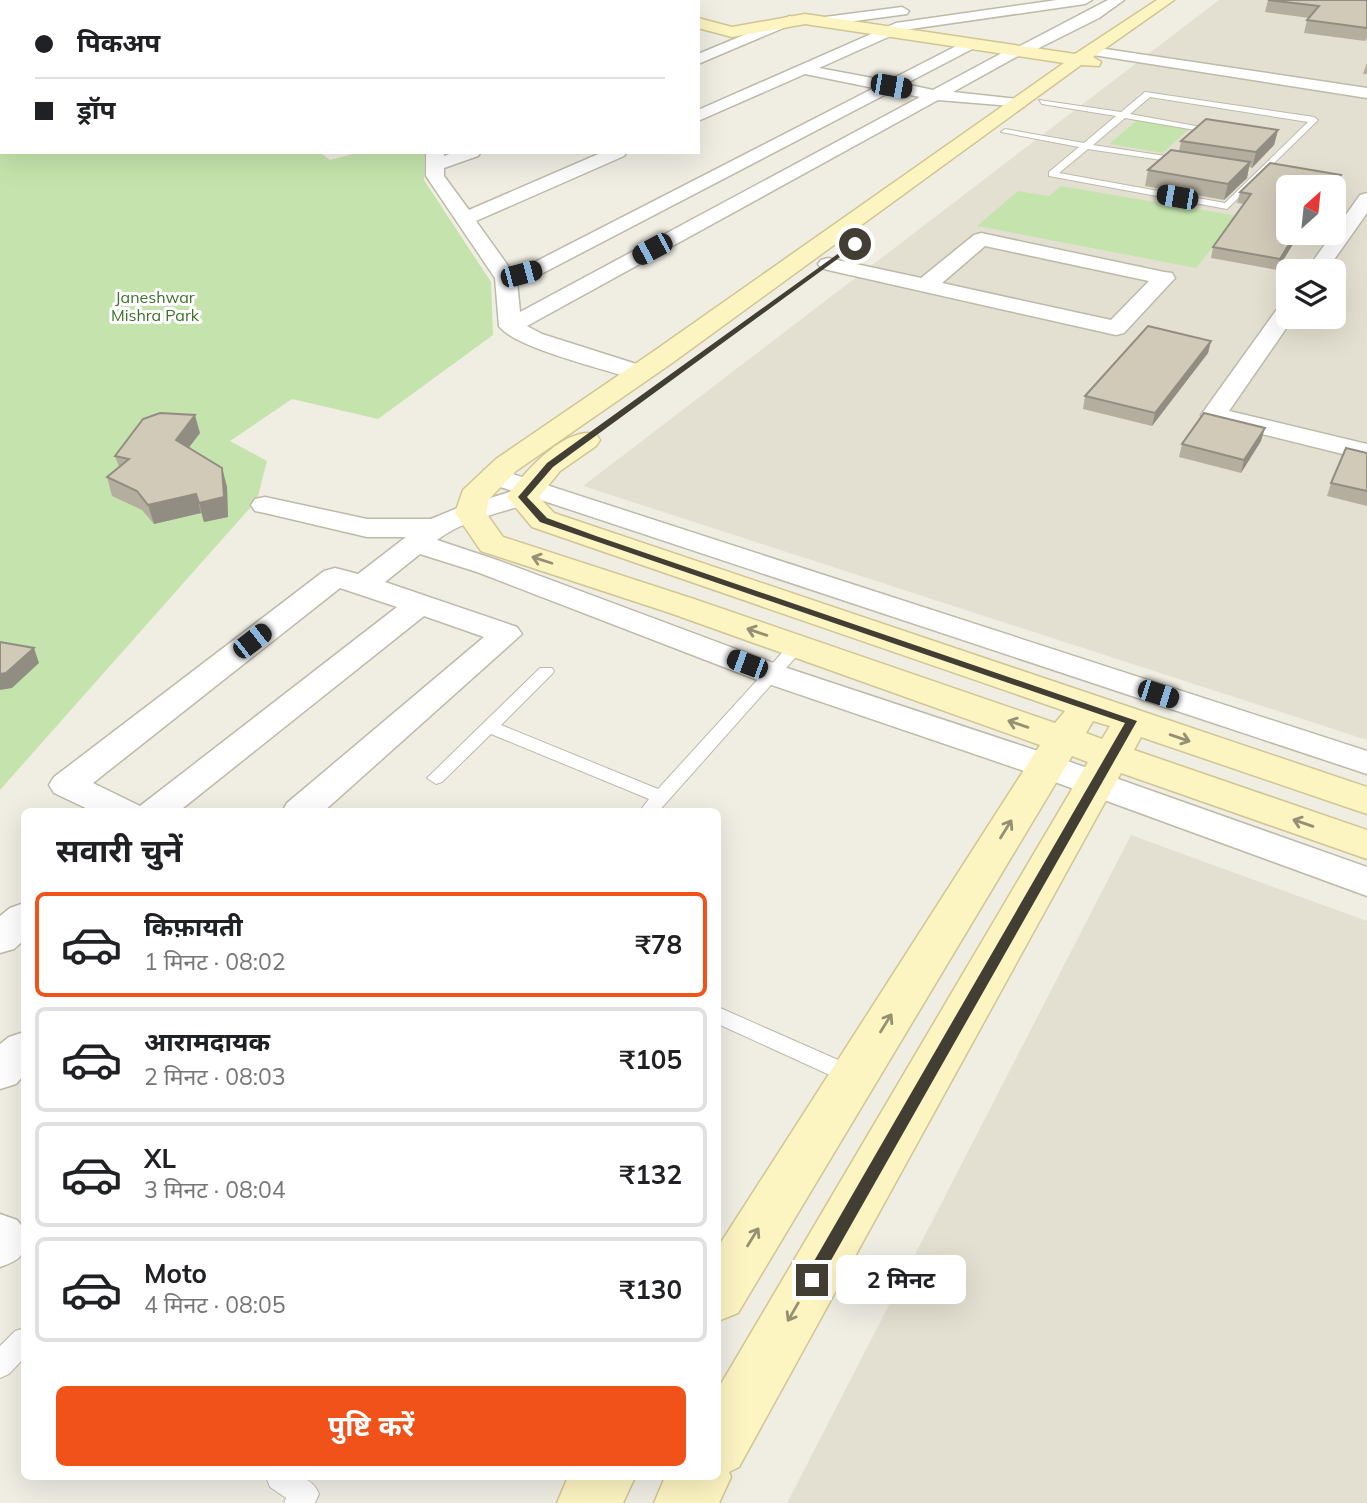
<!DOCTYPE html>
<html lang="hi">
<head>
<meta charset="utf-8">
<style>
	body { margin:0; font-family:Mulish,"Noto Sans Devanagari",sans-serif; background:#f2f2f2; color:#202124; height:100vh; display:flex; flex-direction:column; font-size:26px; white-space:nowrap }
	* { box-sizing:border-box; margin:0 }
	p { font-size:23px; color:#757577 }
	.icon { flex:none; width:38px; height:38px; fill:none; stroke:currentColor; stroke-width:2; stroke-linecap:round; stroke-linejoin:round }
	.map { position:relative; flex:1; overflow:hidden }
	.sheet { position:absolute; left:21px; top:808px; width:700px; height:672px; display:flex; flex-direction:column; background:#fff; border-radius:10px; box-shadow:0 7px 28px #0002 }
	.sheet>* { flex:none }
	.top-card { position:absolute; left:0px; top:0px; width:700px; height:154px; box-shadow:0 7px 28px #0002; display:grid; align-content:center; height:154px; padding:0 35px; background:#fff }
	.needle { width:46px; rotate:27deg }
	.buttons { position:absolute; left:1276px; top:175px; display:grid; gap:14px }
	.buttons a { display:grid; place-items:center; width:70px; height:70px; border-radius:10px; background:#fff; box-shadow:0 7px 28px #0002; font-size:35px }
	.end { position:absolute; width:32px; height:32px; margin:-16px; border:9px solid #423e33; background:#fff; box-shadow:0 0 0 4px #fff }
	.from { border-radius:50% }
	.bubble { position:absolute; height:49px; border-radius:10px; background:#fff; box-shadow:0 7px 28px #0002; font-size:23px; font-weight:700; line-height:49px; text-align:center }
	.car { position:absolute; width:21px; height:42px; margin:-21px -10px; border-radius:9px; box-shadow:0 0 5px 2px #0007; background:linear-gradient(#222 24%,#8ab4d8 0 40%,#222 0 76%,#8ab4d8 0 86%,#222 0) }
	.top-card b { display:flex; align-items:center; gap:24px; height:66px; font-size:26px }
	.top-card b+b { border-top:2px solid #e0e0e0 }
	.top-card i { width:18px; height:18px; background:#202124 }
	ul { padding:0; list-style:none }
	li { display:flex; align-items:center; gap:21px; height:105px; margin:0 14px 10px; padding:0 21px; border:4px solid #e0e0e0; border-radius:10px }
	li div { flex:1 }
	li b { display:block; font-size:26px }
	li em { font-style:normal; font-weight:700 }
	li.on { border-color:#f0521a }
	li>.icon { width:63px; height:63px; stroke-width:1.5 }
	h2 { padding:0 35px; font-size:32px; line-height:84px }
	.button { display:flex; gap:14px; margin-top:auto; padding:14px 35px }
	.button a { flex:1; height:80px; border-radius:10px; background:#f0521a; color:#fff; font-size:28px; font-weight:700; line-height:80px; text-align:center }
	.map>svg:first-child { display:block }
	.residential { fill:#e4e0d1; fill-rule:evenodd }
	.green { fill:#c5e4ad }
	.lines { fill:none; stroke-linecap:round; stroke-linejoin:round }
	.lane-casing { stroke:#beb9a9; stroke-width:2 }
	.street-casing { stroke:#beb9a9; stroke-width:3 }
	.secondary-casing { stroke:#cfc694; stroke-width:3 }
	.lane { fill:#fff; fill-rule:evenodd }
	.street { fill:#fff; fill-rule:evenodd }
	.secondary { fill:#fcf4c1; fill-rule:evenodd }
	.wall { fill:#b4ae9f }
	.shaded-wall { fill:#928d82 }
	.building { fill:#d1cab9; stroke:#928d82; stroke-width:2 }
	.oneway { stroke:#969073 }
	.route { fill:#423e33 }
	.labels { text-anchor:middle; stroke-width:6; stroke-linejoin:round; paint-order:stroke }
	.far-park-label { font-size:16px; fill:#3d702a; stroke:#fff }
</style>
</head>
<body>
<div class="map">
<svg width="1367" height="1503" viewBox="0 0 1367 1503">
	<rect width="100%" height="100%" fill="#f0eee3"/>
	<path class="residential" d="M1219,0H1367V740L583,486ZM1288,187H1334V233H1288ZM1288,271H1334V317H1288Z
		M1131,835L1367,921V1503H787Z"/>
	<path class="green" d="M0,0H403L405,2H2V152H319L330,160L361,152H424V180L491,282L493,335L378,419L292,399L230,441L267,461L257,500L0,790Z
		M1137,120L1189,129L1163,153L1109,144Z
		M1061,186L1238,216L1196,268L977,226L1018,191L1049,196Z"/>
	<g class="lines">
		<g class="lane-casing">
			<path id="lane" d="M1145,92L1314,117L1318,120L1227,209L1049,176V172L1079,147L1001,132L1005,129L1084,143L1116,116L1042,104L1039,100L1121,112ZM1150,97L1308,122L1225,203L1059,173L1088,149L1188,164L1189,162L1185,159L1093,145L1125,118L1219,134L1223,131L1130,114Z
				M797,641L805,646L803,649L658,812H639L649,799L491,734L442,782L436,784L427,778L540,668H552L554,671L552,674L501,725L658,789L791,643Z
				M718,1007L861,1070L864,1076L861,1082L853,1085L845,1082L718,1024Z
				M24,1328V1358L9,1374L0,1378V1346L15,1331Z
				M266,1477C287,1477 310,1471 319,1494L315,1503H284L286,1498L270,1487Z"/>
		</g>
		<g class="street-casing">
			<path id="street" d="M1057,0H1092L1085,4L904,30L819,68L888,81L968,40H978L980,43L978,46L905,84L933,90L1013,47L1020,46L1108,0H1124L1099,18L1027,54L1020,55L953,92L1018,99L1024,101L1026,104L1024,107L938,100L527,326L542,334L649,368L652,373L649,378L640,380L631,378C604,369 513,347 499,326L495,278L426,176V152H444V156L455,152H481L478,156L444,168V176L469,210L603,152H627L624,156L476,221L511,270L529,265L874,88L805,74L698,121V110L896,23ZM892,91L920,97L520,312L517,281L543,273Z
				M902,7L909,11L907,14L825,25L818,21L825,17Z
				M790,16L797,20L795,23L698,64V54Z
				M1092,47L1367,88V98L1087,54L1085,51L1087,48Z
				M1367,193V213L1326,271H1306L1360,195Z
				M981,233L1164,272L1172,273L1175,278L1124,333L1116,335L828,270L821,268L818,264L821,260L828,258L921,278L974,235ZM985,246L1149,281L1111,320L942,283Z
				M1288,303V317H1294L1229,411L1367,444V460L1205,420L1201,415L1280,305Z
				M494,468L1367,751V774L535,498L532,503C501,512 463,520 437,540L497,560L784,667L1059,758L1367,867V896L1033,774L760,681L477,572L420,554L385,582L517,627L522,634L323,812H282L287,803L484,637L424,616L178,812H94L54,793L49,785L54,777L324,571L335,568L358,574L406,537H367L265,513L255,511L251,505L255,499L265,497L367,519H431L460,507L513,491L484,482L480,476L484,470ZM340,588L397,607L140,806L93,783Z
				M24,903V940L14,949L0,953V916L10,908Z
				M24,1032V1075L16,1084L0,1089V1044L9,1037Z
				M0,1214L17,1220L24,1229C24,1255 25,1258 0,1267Z"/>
		</g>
		<g class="secondary-casing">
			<path id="secondary" d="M652,0H668L669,2H653Z
				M1157,0H1174L1093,57L1101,62L1099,66L1081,65L672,363L516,471L489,499L486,513L503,537L694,599L1055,723L1065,711L532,527L507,497C523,473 565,426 596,434L600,440L596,446L560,471L539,497L554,513L1367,787V814L1141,737L1134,750L1367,830V859L1121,773L739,1467L729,1472L731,1477L719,1503H654L665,1477H718V1389L1088,762L1072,756L738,1313L718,1321V1247L1040,745L670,613L481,551L455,513L463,490L496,459L654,351L1064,63L805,24L732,37L698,28V18L732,27L805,14L1075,54ZM1093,721L1110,726L1102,739L1086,733Z
				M568,1477H635L623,1503H557Z"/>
		</g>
		<use href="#lane" class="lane"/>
		<use href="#street" class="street"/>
		<use href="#secondary" class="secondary"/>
	</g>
	<path class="wall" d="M1268,0H1367V38L1365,41L1304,33L1307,20L1309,18L1265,12Z
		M1367,63V74H1363L1366,65Z
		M1278,130L1274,145L1252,168L1249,167L1247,178L1224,200L1145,186L1148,170L1179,151L1181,141Z
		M1338,185L1288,233H1300L1277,270L1211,258L1213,247L1244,204L1237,203L1240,192Z
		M1211,341L1208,353L1152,426L1083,409L1085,396Z
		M200,433L189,447L222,468L227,487L228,517L204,522L201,513L154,524L142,510L112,496L107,477L119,467L115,456Z
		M1261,441L1241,473L1179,457L1182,444Z
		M1367,453V506L1327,496L1331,483Z"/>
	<path class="shaded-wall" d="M1278,130L1274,145L1252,168L1256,152Z
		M1250,162L1247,178L1224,200L1228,184Z
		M1341,175L1338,185L1334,192V187H1332Z
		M1296,233H1300L1277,270L1280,259Z
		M1211,341L1208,353L1152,426L1155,413Z
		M195,415L200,433L181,458L176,440Z
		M1265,428L1261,441L1241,473L1244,460Z
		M222,468L227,487L228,517L204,522L199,503Z
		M196,494L201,513L154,524L148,505Z
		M34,648L39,663L12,688L0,690V674Z"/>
	<path class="building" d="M1268,0H1367V28L1307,20L1319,6Z
		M1206,119L1278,130L1256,152L1181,141Z
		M1171,150L1250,162L1228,184L1148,170Z
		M1270,163L1341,175L1332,187H1288V233H1296L1280,259L1213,247L1251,194L1240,192Z
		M1148,326L1211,341L1155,413L1085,396Z
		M160,413L195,415L176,440L222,468L224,497L199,503L196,494L148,505L137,491L107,477L129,459L115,456L143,419Z
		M1204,413L1265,428L1244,460L1182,444Z
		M1346,448L1367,453V491L1331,483Z
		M0,642L34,648L6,673L0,674Z"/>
	<defs><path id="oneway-shaft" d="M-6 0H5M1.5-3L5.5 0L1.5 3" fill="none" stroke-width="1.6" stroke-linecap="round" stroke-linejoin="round" transform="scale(1.75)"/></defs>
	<g class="oneway">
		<use href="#oneway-shaft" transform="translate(542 560) rotate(-162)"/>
		<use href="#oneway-shaft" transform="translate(757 632) rotate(-161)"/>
		<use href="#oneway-shaft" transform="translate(1018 724) rotate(-161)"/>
		<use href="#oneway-shaft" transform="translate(1180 738) rotate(19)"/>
		<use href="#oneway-shaft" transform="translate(1303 823) rotate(-161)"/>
		<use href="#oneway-shaft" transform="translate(1006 829) rotate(-58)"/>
		<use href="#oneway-shaft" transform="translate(886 1023) rotate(-58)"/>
		<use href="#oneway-shaft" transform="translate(753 1237) rotate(-58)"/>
		<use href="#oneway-shaft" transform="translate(793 1312) rotate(120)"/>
	</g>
	<path class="route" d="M853,243L858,244L553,467L527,497L547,518L596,536L1137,721L817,1285L812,1288L806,1285L803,1280L806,1275L1125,723L540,522L518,497L547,463Z"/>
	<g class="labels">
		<g class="far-park-label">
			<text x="155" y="303">Janeshwar<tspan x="155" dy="18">Mishra Park</tspan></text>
		</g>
	</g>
</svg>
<div class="buttons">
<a><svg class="needle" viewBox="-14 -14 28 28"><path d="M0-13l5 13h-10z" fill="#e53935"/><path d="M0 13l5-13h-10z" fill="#757577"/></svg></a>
<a><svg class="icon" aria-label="layers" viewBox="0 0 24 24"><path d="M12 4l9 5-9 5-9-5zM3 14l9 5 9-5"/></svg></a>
</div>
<i class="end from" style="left:855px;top:244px"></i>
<i class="end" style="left:812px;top:1280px"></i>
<div class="bubble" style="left:836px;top:1255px;width:130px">2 मिनट</div>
<i class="car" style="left:891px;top:86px;rotate:100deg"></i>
<i class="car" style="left:1177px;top:197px;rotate:280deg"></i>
<i class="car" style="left:652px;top:249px;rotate:242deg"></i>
<i class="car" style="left:521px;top:274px;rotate:75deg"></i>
<i class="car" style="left:252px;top:641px;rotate:52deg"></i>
<i class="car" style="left:747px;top:664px;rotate:290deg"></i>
<i class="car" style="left:1158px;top:694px;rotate:108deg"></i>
<div class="top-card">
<b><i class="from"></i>पिकअप</b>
<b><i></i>ड्रॉप</b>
</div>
<section class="sheet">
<h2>सवारी चुनें</h2>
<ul>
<li class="on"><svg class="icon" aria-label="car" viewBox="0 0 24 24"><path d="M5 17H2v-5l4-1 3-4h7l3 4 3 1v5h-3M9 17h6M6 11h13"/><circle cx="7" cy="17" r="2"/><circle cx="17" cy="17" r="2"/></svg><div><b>किफ़ायती</b><p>1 मिनट · 08:02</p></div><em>₹78</em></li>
<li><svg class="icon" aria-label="car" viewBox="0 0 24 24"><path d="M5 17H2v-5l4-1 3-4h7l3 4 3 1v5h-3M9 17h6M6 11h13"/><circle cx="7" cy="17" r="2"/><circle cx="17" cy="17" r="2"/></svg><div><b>आरामदायक</b><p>2 मिनट · 08:03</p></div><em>₹105</em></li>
<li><svg class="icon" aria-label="car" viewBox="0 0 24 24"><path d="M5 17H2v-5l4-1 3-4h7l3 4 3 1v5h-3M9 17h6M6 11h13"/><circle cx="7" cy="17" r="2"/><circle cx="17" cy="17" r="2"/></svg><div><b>XL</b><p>3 मिनट · 08:04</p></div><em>₹132</em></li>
<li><svg class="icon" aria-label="car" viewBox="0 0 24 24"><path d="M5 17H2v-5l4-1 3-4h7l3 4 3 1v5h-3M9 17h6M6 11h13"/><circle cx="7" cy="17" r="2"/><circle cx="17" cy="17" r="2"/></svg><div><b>Moto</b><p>4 मिनट · 08:05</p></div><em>₹130</em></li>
</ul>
<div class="button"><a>पुष्टि करें</a></div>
</section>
</div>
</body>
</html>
